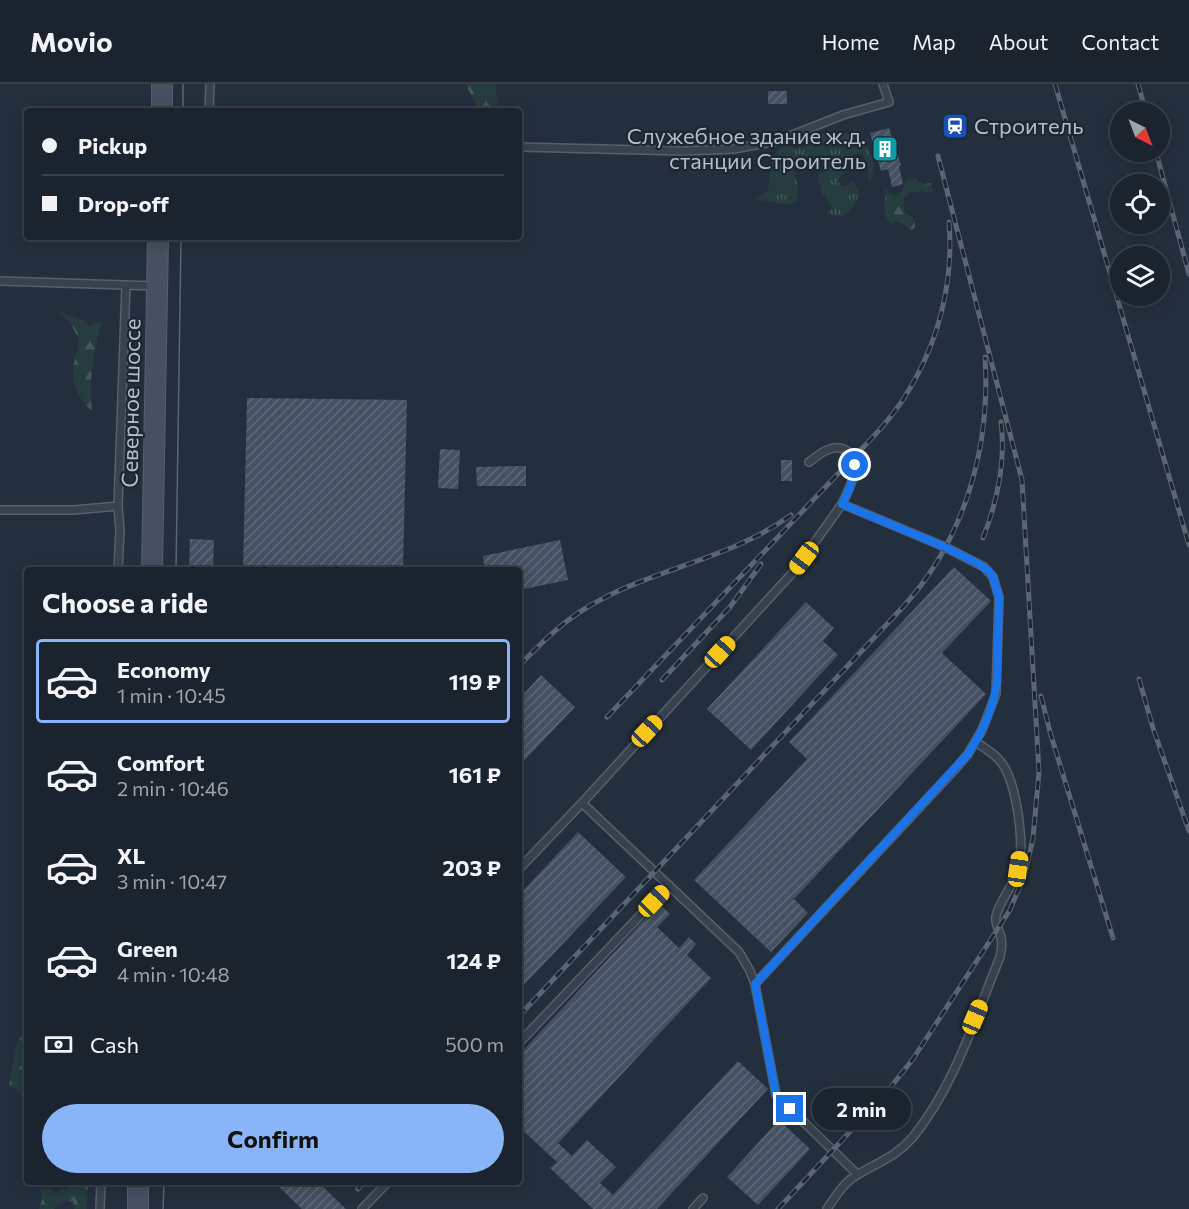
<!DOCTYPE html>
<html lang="en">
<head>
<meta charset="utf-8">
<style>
	body { margin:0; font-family:Commissioner,sans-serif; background:#282f3a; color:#f1f3f6; height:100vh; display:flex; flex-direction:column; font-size:22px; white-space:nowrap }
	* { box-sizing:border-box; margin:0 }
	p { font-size:20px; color:#a0a4aa }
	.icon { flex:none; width:33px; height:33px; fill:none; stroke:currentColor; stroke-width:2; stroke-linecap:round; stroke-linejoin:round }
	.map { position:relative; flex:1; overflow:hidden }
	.side { position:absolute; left:24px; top:483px; width:498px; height:618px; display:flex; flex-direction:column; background:#1b232e; border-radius:6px; box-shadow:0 3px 15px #0003,0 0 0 2px #39404a }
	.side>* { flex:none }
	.hud { position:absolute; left:24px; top:24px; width:498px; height:132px; border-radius:6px; box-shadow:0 3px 15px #0003,0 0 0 2px #39404a; display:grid; align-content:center; height:132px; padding:0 18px; background:#1b232e }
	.needle { width:39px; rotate:138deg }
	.fabs { position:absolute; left:1110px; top:18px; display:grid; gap:12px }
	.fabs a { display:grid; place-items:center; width:60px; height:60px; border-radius:50%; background:#1b232e; box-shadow:0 3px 15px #0003,0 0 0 2px #39404a; font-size:30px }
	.end { position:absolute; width:27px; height:27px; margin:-14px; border:8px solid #1a73e8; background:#fff; box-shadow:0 0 0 3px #fff }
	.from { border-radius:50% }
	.bubble { position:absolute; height:42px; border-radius:21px; background:#1b232e; box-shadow:0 3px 15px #0003,0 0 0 2px #39404a; font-size:20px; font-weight:700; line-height:42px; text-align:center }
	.car { position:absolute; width:18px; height:36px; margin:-18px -9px; border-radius:8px; box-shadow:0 0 4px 2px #0007; background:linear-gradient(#f5c518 24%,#345 0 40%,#f5c518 0 76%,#345 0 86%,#f5c518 0) }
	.hud b { display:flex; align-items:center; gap:21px; height:57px; font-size:22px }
	.hud b+b { border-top:2px solid #39404a }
	.hud i { width:15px; height:15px; background:#f1f3f6 }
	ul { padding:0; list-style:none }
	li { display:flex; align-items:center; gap:18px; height:84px; margin:0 12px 9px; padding:0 6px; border:3px solid transparent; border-radius:6px }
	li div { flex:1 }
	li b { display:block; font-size:22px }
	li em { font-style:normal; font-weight:700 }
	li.current { border-color:#8ab4f8 }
	li>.icon { width:54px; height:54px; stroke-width:1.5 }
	h2 { padding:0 18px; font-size:27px; line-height:72px }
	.pay { display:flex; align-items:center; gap:15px; height:66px; padding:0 18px; font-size:22px }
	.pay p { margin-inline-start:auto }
	.primary-button { display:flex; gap:12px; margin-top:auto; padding:12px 18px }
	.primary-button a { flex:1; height:69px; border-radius:36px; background:#8ab4f8; color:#111; font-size:24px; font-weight:700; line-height:69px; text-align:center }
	header { display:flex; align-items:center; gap:36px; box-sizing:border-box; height:84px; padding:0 30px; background:#1b232e; border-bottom:2px solid #39404a }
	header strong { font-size:28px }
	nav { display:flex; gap:33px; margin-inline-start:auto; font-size:21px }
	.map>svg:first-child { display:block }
	.grass { fill:url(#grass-tufts) }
	.forest { fill:url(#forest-firs) }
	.building { fill:url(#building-hatch) }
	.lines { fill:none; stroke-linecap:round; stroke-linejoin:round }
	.lane-casing { stroke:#565f6c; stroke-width:10 }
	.secondary-casing { stroke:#565f6c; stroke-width:22 }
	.lane { stroke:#38414e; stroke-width:7 }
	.secondary { stroke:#465061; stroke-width:20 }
	.tram { stroke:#5a6575; stroke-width:1.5 }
	.rail-casing { stroke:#5a6575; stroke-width:5 }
	.rail { stroke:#1d2633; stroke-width:3; stroke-dasharray:9; stroke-linecap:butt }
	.route { stroke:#1a73e8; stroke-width:8 }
	.labels { text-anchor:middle; stroke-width:4.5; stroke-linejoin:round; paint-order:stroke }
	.poi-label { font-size:22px; fill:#b4bcc9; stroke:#1d2633; text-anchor:start }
	.street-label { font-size:22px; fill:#b4bcc9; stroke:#1d2633 }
</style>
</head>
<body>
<header>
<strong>Movio</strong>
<nav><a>Home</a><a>Map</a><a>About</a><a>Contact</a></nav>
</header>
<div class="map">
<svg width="1189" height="1125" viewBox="0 0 1189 1125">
	<defs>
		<pattern id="grass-tufts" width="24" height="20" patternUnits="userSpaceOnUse" patternTransform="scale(1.5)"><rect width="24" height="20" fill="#263c3f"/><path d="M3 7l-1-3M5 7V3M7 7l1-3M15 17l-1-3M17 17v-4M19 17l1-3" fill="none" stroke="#435659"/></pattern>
		<pattern id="forest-firs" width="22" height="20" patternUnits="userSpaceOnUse" patternTransform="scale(1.5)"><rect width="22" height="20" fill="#263c3f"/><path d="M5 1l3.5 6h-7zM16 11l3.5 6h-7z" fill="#435659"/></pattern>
		<pattern id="building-hatch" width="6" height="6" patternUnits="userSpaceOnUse" patternTransform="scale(1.5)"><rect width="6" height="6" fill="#455162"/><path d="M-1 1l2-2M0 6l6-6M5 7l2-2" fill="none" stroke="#5d6877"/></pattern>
	</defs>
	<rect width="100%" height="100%" fill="#242f3e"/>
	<path class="grass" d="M831,46L862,53C871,73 878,77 869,100L868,78L861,69L851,72L847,86L839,93L838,98L842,102H846L853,97L859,108C857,120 852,126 841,133L826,130L831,126L832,122C827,114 820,113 821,102L818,98V92L832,81V74L827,71L818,76L813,82L808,83L800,75H793L791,79L798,102L796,117L790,121L755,115L768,107C770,90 769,73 783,61C788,62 794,64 799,64C812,62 818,49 831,46Z"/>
	<path class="forest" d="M465,0H496L497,27H476L474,16Z
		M908,94L912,96L916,94L922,100L931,99L933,109C918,106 898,105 905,128L914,134L915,143L912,147L901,139L894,137L893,142C876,123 890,122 883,102L889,110L897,112C905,108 902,99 908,94Z
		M59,228L83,236L89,242L102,237C93,267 89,296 92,327C78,314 70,299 74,279C75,271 79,264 79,256L71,240Z
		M27,947V1011L9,1002L17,958Z
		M74,1098H88L87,1125H74L73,1117L57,1120L54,1125H39L42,1115L40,1104L51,1106L54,1109L73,1102Z"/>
	<path class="building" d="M768,7H787V20H768Z
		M889,44L901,81L899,82L903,100L892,103L888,85L881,87L870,49Z
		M247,314L407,316L403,486H243Z
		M440,365L460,366L458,405L438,404Z
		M781,376H792V397H781Z
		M526,382V402H477L476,383Z
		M190,455L214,456L213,486H189Z
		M560,456L568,496L519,506V486H485L483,472Z
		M954,483L991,517L942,569L986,610L794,815L808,829L771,868L694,796L807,675L789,658Z
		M806,518L834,544L823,557L838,571L751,666L707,625Z
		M541,591L575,623L519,682V615Z
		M578,748L626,793L519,906V811Z
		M659,820L670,830L657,843L679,864L689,853L696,860L687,871L711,894L558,1059L572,1072L587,1056L616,1083L600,1099L613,1111L738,977L768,1005L657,1125H593L550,1084L557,1078L519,1043V971Z
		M779,1036L810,1065L758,1121L727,1093Z
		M274,1098H318L346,1125H302Z"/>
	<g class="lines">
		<g class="lane-casing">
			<path id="lane" d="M209,27L210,0
				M519,63L683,67L734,65L777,57L843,31L889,18L883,0
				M0,197L156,202
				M809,378C815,374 822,367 830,365C846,360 857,373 854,389C852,400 847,410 842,420
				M0,426H74L118,422
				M118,486L120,447L118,422L126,201
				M582,719L739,868L750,887L755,900L776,1011L857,1090
				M519,785L582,719L795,486L842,420L945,463L984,483L993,493L999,513L996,610L982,646L968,670L956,684L755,900
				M519,959L669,801
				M100,1125L101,1098
				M362,1125L388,1098
				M693,1125L703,1114
				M827,1125C835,1113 844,1098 857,1091C878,1078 896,1073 913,1053C955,1001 975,934 1000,873C1001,867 1003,861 1001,854C1000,847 994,839 996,832C999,818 1013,802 1018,786C1025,761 1017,699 1001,678C995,670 984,664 976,658"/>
		</g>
		<g class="secondary-casing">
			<path id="secondary" d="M162,27V0
				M152,486L158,153
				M138,1125V1098"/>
		</g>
		<use href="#lane" class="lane"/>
		<use href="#secondary" class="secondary"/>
		<path class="tram" d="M183,27V0
			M176,486L181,153
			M163,1125L164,1098"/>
		<g class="rail-casing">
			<path id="rail" d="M1055,0L1189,461
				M1138,0L1146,28
				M1156,68L1189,190
				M983,454C997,418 1006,377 1001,338
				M519,582C544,556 567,533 600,516C662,483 734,473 791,431
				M1139,595L1153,644L1189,747
				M662,596L730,523L761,480
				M1041,612L1050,648L1113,854
				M607,633L853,374C871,355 890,336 904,314C938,261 954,200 949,138
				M519,932L902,524C964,457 991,364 985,273
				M358,1105L364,1098
				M778,1125L886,1009L913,975L1010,826L1025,790L1033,754L1039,688L1022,396L938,72"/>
		</g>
		<use href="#rail" class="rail"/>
	</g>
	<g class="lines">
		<path class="route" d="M790,1025L776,1011L755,900L968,670C983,647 994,624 997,597L999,513L993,493L989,487L979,480L945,463L842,420L850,404L855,381"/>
	</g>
	<defs>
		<g id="station-square" transform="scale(1.35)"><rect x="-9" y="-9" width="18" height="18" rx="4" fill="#1a4fb4" stroke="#1d2633"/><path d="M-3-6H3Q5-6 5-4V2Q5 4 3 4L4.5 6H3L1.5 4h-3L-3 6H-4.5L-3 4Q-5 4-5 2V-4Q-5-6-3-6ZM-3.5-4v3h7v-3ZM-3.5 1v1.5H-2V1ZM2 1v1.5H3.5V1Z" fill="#fff"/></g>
		<g id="building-square" transform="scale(1.35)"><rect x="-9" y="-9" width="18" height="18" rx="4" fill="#0f9aa8" stroke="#1d2633"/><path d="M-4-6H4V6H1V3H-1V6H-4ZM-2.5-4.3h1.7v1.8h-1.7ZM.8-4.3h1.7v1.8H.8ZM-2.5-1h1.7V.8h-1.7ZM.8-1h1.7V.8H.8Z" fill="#fff"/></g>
	</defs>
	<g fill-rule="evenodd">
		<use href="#station-square" x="955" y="42"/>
		<use href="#building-square" x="885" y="65"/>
	</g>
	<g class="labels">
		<g class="poi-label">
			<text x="974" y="50">Строитель</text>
			<text x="866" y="60" text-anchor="end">Служебное здание ж.д.<tspan x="866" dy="25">станции Строитель</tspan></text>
		</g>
		<g class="street-label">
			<text transform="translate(131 319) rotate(-89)" y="8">Северное шоссе</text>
		</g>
	</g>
</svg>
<div class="fabs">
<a><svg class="needle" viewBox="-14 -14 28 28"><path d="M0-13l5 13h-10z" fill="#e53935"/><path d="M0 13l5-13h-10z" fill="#a0a4aa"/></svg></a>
<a><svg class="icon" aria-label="locate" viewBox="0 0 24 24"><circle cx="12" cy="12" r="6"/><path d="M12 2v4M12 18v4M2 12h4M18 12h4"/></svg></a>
<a><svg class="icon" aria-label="layers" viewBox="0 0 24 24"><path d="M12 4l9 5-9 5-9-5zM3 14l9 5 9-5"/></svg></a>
</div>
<i class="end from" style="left:855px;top:381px"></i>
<i class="end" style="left:790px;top:1025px"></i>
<div class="bubble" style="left:812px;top:1004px;width:99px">2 min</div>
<i class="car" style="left:804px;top:474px;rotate:217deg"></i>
<i class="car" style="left:720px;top:568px;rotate:43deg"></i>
<i class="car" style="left:647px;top:647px;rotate:43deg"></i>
<i class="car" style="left:1018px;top:785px;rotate:8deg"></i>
<i class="car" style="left:654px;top:817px;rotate:44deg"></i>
<i class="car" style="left:975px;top:933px;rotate:23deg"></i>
<div class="hud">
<b><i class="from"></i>Pickup</b>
<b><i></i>Drop-off</b>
</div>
<section class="side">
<h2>Choose a ride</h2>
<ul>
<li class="current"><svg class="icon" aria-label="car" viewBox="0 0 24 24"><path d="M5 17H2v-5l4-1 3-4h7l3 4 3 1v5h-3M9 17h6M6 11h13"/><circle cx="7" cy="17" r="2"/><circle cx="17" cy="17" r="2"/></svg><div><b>Economy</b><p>1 min · 10:45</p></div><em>119 ₽</em></li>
<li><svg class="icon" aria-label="car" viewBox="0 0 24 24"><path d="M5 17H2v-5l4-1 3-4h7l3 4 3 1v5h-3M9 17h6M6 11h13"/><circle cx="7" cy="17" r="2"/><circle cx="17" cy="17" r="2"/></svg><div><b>Comfort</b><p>2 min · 10:46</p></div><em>161 ₽</em></li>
<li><svg class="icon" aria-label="car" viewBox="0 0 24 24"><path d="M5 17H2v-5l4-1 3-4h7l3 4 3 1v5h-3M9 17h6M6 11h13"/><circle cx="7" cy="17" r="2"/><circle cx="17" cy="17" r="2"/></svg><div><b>XL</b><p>3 min · 10:47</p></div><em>203 ₽</em></li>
<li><svg class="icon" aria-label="car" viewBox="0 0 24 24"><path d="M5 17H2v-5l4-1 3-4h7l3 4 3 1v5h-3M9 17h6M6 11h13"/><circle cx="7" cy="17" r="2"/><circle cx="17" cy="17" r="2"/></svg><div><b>Green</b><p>4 min · 10:48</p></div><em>124 ₽</em></li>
</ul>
<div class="pay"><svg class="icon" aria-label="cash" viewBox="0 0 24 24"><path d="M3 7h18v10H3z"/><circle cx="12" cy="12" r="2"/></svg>Cash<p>500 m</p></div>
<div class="primary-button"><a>Confirm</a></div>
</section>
</div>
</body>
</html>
